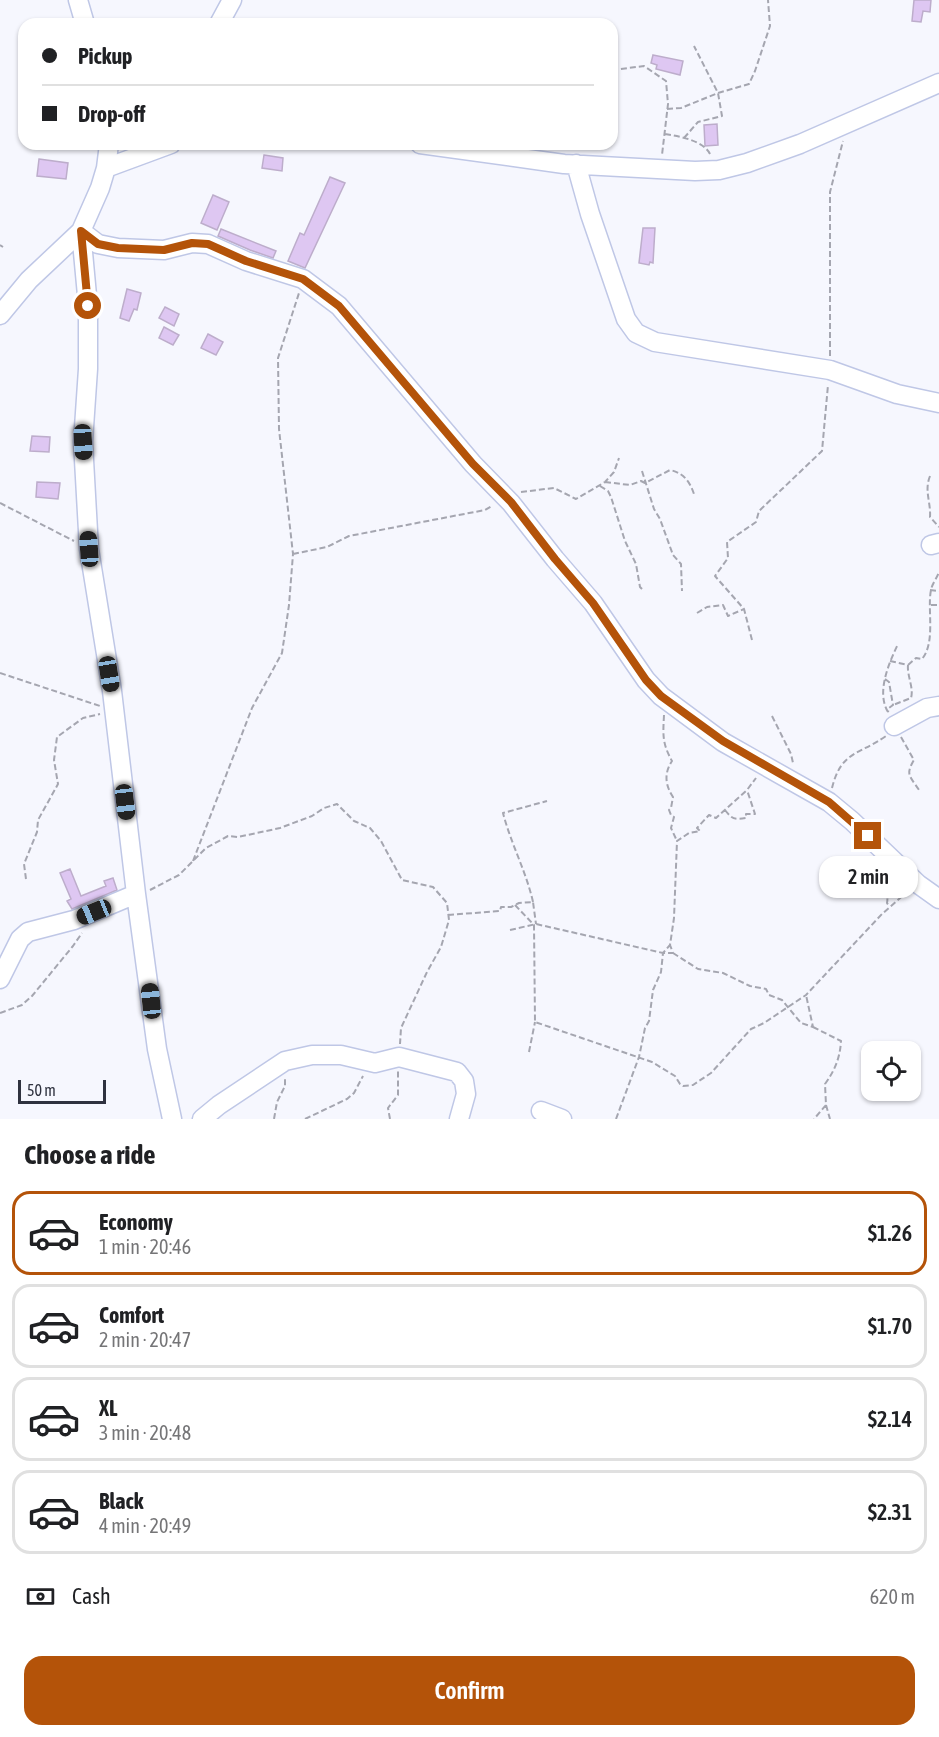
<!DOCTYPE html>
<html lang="en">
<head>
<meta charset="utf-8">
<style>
	body { margin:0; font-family:"Asap Condensed",sans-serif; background:#f6f6f6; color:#202124; height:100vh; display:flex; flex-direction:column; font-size:22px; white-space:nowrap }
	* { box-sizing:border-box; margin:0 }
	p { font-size:20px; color:#757577 }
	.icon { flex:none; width:33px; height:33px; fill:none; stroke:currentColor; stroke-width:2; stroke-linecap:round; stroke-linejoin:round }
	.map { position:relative; height:1119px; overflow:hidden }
	.drawer { display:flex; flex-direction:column; background:#fff; flex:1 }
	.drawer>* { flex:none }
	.hud { position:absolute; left:18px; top:18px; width:600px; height:132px; border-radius:18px; box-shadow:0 2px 4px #0004; display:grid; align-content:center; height:132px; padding:0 24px; background:#fff }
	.tools { position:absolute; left:861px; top:1041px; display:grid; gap:12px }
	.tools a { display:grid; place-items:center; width:60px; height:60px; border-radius:12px; background:#fff; box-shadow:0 2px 4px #0004; font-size:30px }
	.scale { position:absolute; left:18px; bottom:15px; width:88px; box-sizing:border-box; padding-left:6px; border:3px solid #2f323f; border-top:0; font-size:16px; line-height:21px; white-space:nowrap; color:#2f323f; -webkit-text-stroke:4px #f6f7fe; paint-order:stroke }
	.end { position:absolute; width:27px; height:27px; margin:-14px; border:8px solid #b45309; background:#fff; box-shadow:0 0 0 3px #fff }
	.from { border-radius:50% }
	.bubble { position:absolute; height:42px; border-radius:18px; background:#fff; box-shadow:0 2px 4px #0004; font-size:20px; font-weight:600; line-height:42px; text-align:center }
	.car { position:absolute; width:18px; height:36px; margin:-18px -9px; border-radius:8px; box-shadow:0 0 4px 2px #0007; background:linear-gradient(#222 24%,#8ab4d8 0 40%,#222 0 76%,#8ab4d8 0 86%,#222 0) }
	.hud b { display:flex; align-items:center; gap:21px; height:57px; font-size:22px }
	.hud b+b { border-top:2px solid #e0e0e0 }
	.hud i { width:15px; height:15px; background:#202124 }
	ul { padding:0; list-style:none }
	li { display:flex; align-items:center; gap:18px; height:84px; margin:0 12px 9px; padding:0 12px; border:3px solid #e0e0e0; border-radius:18px }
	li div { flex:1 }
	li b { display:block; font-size:22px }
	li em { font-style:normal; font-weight:600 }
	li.active { border-color:#b45309 }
	li>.icon { width:54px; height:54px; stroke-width:1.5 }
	h2 { padding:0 24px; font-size:27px; line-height:72px }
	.pay { display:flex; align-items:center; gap:15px; height:66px; padding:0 24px; font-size:22px }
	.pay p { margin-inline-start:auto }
	.action { display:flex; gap:12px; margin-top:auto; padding:12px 24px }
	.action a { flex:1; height:69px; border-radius:18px; background:#b45309; color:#fff; font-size:24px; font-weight:600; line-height:69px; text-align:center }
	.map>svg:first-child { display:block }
	.building { fill:#dec7f2; stroke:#bdadcb; stroke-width:1.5 }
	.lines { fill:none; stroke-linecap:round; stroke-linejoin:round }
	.minor-casing { stroke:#bfc7e6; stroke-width:21 }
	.path { stroke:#a5a6b0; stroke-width:2; stroke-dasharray:6 3; stroke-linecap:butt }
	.minor { stroke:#fff; stroke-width:18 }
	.route { stroke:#b45309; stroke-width:8 }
</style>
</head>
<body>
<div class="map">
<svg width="939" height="1119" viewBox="0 0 939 1119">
	<rect width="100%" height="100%" fill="#f6f7fe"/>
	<path class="building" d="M914,0H931L930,12L923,11L921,22L912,21Z
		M653,55L683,61L680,75L656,69L657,65L651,63Z
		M717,124L718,145L705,146L704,125Z
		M264,155L283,158L282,171L262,168Z
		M39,159L68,163L66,179L37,176Z
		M330,177L345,183L305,268L288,261L300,233L304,235Z
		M213,195L229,202L217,230L201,223Z
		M643,228H655L653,263L650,262L649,265L639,263Z
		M221,229L276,251L273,258L250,250L218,236Z
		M127,289L141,293L137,310L134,309L129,321L120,318Z
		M165,307L179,314L174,326L159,318Z
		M164,327L179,335L173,345L159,338Z
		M208,334L223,342L216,355L201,348Z
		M32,436L50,437L49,452L30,451Z
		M37,482L60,483L58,499L36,497Z
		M70,869L81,896L106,886L104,881L113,878L117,890L72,909L67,901L71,899L60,873Z"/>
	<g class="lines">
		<g class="minor-casing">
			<path id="minor" d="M78,0L85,24
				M219,24L232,0
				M420,144L564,164L695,171L719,170L747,163L800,144L939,83
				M576,164L590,214L626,319L636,333L655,342L830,370L897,394L939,403
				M106,168L109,144
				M81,231L98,244L118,248L164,250L192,243L208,244L246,261L303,279L339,306L473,464L511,503L555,559L593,603L646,680L661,696L723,742L829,802L852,821L918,884L939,899
				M81,231L88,306V369L83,442L89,549L112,691L136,894L157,1049L172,1119
				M0,315L29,280L81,231L100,188L106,168L171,144
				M931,545L939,543
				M894,726L927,708L939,706
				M0,979L20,939L28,932L74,920L136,894
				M541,1111L562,1119
				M202,1119L219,1105L285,1061L312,1055H341L375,1063L399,1057L457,1072L464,1081L466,1094L459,1119"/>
		</g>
		<path class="path" d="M612,70L644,66L666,81L668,104L662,155
			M667,109L681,108L718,93L749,84L755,71L770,26L768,0
			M665,134C679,136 704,141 710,154
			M684,138L698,122L722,116L718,93L694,46
			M0,245L3,247
			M830,356V192L843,141
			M642,471L654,509L660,519L673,555L681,564L682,591
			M930,476C924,491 931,502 930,517L939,527
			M605,482L630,485L641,481L645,483L670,470C684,473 690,482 694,494
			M600,486L608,491L611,497L625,541L636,564L640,587L643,590
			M521,492L554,488L576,499L605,482L614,472L619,458
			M0,503L74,541
			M293,554L327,547L349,536L485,510L492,506
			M930,590L939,591
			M931,605H939
			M697,613L707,607L723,605L728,616L744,609
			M752,640L744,609L715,576L728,558L727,542L756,522L759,511L822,451L828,385
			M890,661L908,665C907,676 914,688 911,698L893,705
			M908,665L916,658L922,659C936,642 927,609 931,590C932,584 937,578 939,572
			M0,673L100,706
			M885,679L889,682L893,705L889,708L888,712
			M888,712C876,692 889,663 898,644
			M664,715C663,735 662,743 672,761C664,773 665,785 673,797L671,808L669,810L671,815L674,817L671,828L677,841
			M772,716L791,754L793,763
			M901,737L914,760C905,775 910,776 919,790
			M832,788C841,751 859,755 886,736
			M725,810C732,819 734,820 746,818V814H755L747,790
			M193,861L252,708L282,653L289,605L293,554L279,429L278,358L299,293
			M883,872C883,883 889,893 887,903L889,906
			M26,879L24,864L37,832L38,820L58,784L54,760L57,737L83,718L100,714
			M150,890L179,875L206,848L228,836L238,837L280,828L312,816L324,808L337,804L354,821L370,828L381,841L402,880L433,887L447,903L449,920L441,947L427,972L401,1028L400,1044
			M533,902C526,871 511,844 503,813L547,801
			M515,905L534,925L535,1022L652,1062L675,1076L680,1084L683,1086L693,1085L711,1073L751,1029L764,1023L806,995L882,914L907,892
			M448,915L500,911L501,907H511L519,903L533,902L536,924
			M510,930L536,924L663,953H673L670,945
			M673,953L698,969L723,973L750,986L766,989L769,995L782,1000L801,1023L813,1027L806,995
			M0,1013L22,1005L32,996L73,946L82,933
			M813,1027L841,1041C840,1058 835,1070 825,1084L826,1105L814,1119
			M529,1052L535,1022
			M826,1105L830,1119
			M274,1119L277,1102L285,1086V1079
			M305,1119L347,1099L354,1093L363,1076
			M390,1119L388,1108L398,1095V1071
			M616,1119L639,1057L645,1028L649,1021L653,990L661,972L663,953L670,945L674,918L677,841L689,833L700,831L697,828L709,815L716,818L747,790L756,778"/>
		<use href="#minor" class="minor"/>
	</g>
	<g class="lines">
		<path class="route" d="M88,306L81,231L98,244L118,248L164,250L192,243L208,244L246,261L303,279L339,306L473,464L511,502L555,559L593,603L646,680L661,696L723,741L829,802L868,836"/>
	</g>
</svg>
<div class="tools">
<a><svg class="icon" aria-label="locate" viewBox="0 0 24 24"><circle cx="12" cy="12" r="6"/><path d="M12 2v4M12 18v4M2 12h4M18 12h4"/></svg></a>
</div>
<div class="scale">50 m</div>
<i class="end from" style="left:88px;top:306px"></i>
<i class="end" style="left:868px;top:836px"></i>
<div class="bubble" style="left:819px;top:856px;width:99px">2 min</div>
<i class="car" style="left:83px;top:442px;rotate:177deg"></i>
<i class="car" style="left:89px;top:549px;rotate:356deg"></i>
<i class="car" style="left:109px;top:674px;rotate:171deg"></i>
<i class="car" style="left:125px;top:802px;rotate:173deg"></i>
<i class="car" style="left:94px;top:912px;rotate:248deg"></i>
<i class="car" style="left:151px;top:1001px;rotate:354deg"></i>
<div class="hud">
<b><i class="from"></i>Pickup</b>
<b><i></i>Drop-off</b>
</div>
</div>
<section class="drawer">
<h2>Choose a ride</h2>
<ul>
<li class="active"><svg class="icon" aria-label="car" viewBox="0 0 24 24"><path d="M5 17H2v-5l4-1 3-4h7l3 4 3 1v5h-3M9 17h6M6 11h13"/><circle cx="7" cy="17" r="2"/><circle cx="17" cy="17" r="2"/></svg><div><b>Economy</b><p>1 min · 20:46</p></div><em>$1.26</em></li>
<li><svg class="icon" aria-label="car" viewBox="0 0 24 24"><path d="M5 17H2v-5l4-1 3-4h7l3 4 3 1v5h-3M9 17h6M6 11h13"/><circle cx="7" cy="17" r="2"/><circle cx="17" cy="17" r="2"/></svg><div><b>Comfort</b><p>2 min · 20:47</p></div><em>$1.70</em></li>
<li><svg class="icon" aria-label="car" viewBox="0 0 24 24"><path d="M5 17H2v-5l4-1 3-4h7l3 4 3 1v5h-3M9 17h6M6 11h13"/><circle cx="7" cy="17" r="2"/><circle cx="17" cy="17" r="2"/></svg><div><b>XL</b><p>3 min · 20:48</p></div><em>$2.14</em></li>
<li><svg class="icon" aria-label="car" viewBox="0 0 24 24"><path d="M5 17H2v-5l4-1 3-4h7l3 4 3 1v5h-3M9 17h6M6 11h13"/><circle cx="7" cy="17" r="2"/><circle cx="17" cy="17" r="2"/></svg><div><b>Black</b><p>4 min · 20:49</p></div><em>$2.31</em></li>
</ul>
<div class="pay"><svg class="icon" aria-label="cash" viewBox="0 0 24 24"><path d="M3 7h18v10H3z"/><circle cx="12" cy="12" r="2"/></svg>Cash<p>620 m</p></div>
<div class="action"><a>Confirm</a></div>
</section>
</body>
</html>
